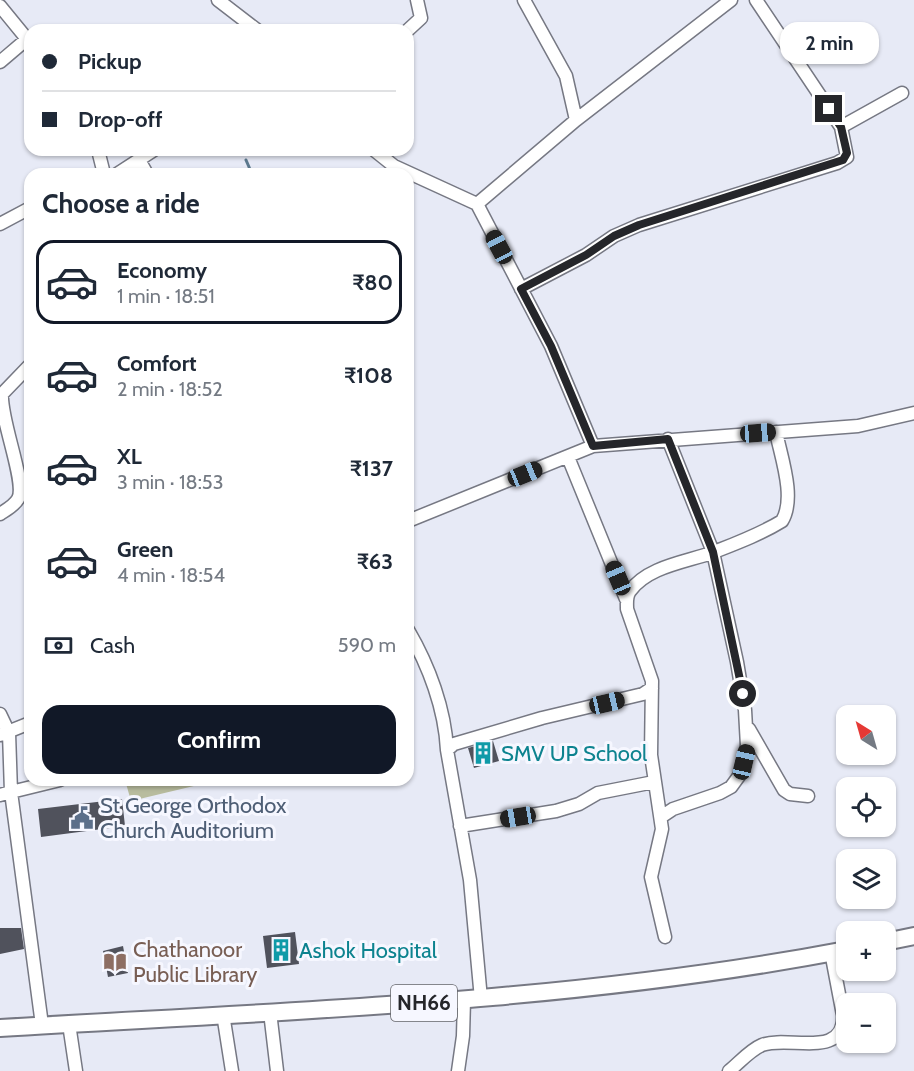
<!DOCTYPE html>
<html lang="en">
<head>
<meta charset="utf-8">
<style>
	body { margin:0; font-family:Cabin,sans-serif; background:#f6f6f7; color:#1f2937; height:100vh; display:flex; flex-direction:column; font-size:22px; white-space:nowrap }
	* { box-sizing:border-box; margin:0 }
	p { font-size:20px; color:#747a83 }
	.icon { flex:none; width:33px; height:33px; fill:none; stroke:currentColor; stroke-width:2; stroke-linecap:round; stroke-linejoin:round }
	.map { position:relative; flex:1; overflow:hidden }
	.details { position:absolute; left:24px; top:168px; width:390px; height:618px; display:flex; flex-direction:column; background:#fff; border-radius:18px; box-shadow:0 2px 4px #0004 }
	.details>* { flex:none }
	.top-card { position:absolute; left:24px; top:24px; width:390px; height:132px; border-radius:18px; box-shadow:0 2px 4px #0004; display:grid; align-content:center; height:132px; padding:0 18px; background:#fff }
	.needle { width:39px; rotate:323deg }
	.tools { position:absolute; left:836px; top:705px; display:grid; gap:12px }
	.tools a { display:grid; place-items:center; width:60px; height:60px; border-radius:12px; background:#fff; box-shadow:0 2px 4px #0004; font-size:30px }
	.end { position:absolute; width:27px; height:27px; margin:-14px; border:8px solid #25262a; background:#fff; box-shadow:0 0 0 3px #fff }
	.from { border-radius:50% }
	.bubble { position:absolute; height:42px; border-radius:18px; background:#fff; box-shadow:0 2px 4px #0004; font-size:20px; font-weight:700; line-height:42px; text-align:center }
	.car { position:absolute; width:18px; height:36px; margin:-18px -9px; border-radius:8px; box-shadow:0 0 4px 2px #0007; background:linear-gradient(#222 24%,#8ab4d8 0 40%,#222 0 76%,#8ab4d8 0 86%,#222 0) }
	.top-card b { display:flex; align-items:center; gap:21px; height:57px; font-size:22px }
	.top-card b+b { border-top:2px solid #e0e1e3 }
	.top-card i { width:15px; height:15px; background:#1f2937 }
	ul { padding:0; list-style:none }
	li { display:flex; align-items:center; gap:18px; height:84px; margin:0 12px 9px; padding:0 6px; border:3px solid transparent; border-radius:18px }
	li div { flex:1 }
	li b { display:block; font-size:22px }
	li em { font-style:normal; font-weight:700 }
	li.current { border-color:#111827 }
	li>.icon { width:54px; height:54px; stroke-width:1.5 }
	h2 { padding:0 18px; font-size:27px; line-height:72px }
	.pay { display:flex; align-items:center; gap:15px; height:66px; padding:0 18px; font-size:22px }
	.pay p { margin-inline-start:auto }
	.primary-button { display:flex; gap:12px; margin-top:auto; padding:12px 18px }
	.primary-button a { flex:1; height:69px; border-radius:18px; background:#111827; color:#fff; font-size:24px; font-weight:700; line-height:69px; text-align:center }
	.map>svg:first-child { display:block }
	.green { fill:#b8bc9e }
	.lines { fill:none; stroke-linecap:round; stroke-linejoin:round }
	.stream { stroke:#5c798e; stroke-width:3 }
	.building { fill:#50525c }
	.minor-casing { stroke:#767883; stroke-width:15 }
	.highway-casing { stroke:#767883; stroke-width:20 }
	.minor { stroke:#fff; stroke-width:12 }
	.highway { stroke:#fff; stroke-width:16 }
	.route { stroke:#25262a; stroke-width:8 }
	.labels { text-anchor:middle; stroke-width:6; stroke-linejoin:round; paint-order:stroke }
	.shield { fill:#f6f7ff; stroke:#64656a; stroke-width:1.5 }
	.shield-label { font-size:21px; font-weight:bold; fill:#25262a }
	.culture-label { font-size:22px; fill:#0d838f; stroke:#f6f7ff; text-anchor:start }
	.service-label { font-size:22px; fill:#4e5e75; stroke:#f6f7ff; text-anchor:start }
	.education-label { font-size:22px; fill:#785e54; stroke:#f6f7ff; text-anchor:start }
</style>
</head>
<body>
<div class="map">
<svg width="914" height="1071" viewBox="0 0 914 1071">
	<rect width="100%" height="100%" fill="#e7eaf6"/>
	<path class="green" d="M125,780H219L131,801Z"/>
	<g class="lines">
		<path class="stream" d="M246,160L252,174"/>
	</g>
	<path class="building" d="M493,741L499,761L474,768L468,748Z
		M122,799L125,826L41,837L38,809Z
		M0,928H21L24,949L0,954Z
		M295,932L299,964L267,968L263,936Z
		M123,946L128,973L108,977L103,951Z"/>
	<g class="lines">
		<g class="minor-casing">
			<path id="minor" d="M218,0L257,30
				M0,6L27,39L0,62
				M408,30L421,18L417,0
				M576,120L731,0
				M841,127L902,93
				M98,150L104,174
				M374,150L394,166L477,204
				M139,160L147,174
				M117,174L154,150
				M0,224L30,208
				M521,289L586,255L614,236L639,225L837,163L847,157L841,127L756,0
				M593,446L858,426L914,413
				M568,457L626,599
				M0,514C6,510 14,506 18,499C27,483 0,420 2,394L30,365
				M408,521L593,446L551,346L477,204L576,120L566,76L524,0
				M408,630C429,666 445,709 447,750
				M0,714L9,733L11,792L0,795
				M749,729L784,790L790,794L808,796
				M0,735L30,723
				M661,817L673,809L720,793L731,787L739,776L747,746L745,710L737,662L713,552L668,439
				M460,826L556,811L579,804L598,793L654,782
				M665,937L651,877L662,829L651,755L652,681L627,609C627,602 626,596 630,591C648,566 687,562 714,552C737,543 761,534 782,521C796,498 781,457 776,432
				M481,999L470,880L447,750L454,744L542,718L643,694L652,688
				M270,1012L277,1071
				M223,1014L232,1071
				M69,1024L76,1071
				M42,1025L11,792L60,780
				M458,1071L463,1036L464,1000
				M729,1071C739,1063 750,1050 762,1045C788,1035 845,1060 843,1015L831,952"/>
		</g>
		<g class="highway-casing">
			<path id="highway" d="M885,942L914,936
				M0,1028C283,1011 567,1003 846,950"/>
		</g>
		<use href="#minor" class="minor"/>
		<use href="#highway" class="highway"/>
	</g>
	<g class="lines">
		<path class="route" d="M743,694L713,552L668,439L593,446L551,346L521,289L586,255L614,236L639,225L843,160L847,153L841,127L829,109"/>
	</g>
	<defs>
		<g id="building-bare" transform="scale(1.8)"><path d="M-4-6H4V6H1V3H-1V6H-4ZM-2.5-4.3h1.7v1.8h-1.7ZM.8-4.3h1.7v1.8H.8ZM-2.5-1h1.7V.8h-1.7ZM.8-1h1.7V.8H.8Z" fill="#0f9aa8" stroke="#f6f7ff" stroke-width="2.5" paint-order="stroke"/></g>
		<g id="civic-bare" transform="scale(1.8)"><path d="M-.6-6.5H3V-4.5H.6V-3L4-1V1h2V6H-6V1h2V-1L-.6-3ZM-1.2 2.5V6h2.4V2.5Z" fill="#5c6f8a" stroke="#f6f7ff" stroke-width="2.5" paint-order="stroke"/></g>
		<g id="library-bare" transform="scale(1.8)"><path d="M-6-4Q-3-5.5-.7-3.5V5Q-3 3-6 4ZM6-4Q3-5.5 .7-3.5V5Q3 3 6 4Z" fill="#8d6e63" stroke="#f6f7ff" stroke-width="2.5" paint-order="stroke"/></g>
	</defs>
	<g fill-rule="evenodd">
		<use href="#building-bare" x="483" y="753"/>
		<use href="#civic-bare" x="82" y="818"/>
		<use href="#building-bare" x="281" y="950"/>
		<use href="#library-bare" x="115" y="962"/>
	</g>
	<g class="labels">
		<rect class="shield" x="391" y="985" width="66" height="36" rx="4.5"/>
		<g class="shield-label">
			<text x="424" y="1010">NH66</text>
		</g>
		<g class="culture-label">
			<text x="501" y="761">SMV UP School</text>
			<text x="299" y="958">Ashok Hospital</text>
		</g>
		<g class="service-label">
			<text x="100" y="813">St George Orthodox<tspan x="100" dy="25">Church Auditorium</tspan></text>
		</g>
		<g class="education-label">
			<text x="133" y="957">Chathanoor<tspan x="133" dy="25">Public Library</tspan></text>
		</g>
	</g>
</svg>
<div class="tools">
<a><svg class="needle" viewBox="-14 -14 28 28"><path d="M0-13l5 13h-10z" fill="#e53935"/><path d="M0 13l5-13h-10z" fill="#747a83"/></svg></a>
<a><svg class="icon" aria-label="locate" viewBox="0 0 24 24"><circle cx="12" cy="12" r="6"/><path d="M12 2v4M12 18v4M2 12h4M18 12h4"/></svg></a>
<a><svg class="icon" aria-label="layers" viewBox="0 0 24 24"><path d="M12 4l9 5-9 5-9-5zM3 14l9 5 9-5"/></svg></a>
<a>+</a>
<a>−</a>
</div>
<i class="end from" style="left:743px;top:694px"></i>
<i class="end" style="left:829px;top:109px"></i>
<div class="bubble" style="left:780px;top:22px;width:99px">2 min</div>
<i class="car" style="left:499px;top:247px;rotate:332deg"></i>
<i class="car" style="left:758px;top:433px;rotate:86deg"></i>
<i class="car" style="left:525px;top:474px;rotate:68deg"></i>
<i class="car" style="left:618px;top:578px;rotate:337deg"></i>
<i class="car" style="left:607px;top:703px;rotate:77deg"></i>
<i class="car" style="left:744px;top:762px;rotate:13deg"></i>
<i class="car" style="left:518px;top:817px;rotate:261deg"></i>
<div class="top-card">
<b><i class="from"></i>Pickup</b>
<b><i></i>Drop-off</b>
</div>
<section class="details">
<h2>Choose a ride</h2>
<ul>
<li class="current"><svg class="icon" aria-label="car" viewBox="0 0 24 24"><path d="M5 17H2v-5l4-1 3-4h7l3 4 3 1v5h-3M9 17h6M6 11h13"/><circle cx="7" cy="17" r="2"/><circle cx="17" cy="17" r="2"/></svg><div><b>Economy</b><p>1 min · 18:51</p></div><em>₹80</em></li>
<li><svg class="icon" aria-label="car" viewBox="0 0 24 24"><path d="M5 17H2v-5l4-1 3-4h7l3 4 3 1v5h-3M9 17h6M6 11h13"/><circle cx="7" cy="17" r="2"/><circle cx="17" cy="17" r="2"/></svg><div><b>Comfort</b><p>2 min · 18:52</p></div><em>₹108</em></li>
<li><svg class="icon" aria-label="car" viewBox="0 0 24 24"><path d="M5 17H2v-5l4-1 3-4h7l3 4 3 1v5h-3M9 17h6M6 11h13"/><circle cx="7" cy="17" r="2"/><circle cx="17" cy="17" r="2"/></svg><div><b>XL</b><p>3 min · 18:53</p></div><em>₹137</em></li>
<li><svg class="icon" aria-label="car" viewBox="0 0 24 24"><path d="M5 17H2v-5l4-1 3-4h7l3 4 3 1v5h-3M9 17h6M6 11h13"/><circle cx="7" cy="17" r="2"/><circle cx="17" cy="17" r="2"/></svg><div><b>Green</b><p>4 min · 18:54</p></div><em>₹63</em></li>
</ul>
<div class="pay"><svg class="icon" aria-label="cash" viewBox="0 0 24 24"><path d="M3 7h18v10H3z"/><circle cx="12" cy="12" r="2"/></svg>Cash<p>590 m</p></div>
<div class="primary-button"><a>Confirm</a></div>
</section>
</div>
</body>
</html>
